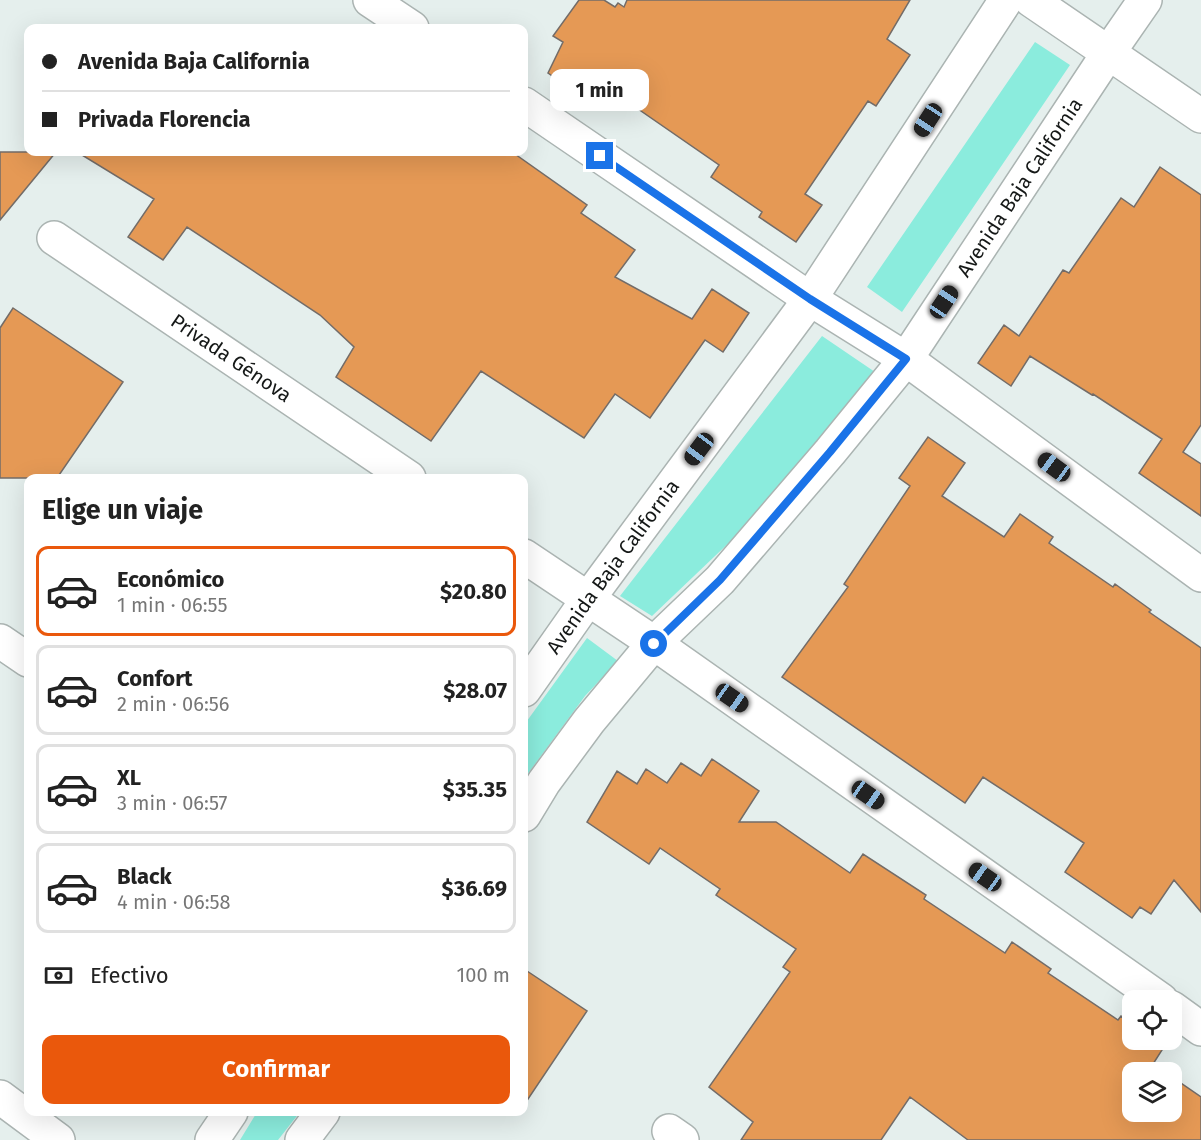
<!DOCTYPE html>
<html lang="es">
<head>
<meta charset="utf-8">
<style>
	body { margin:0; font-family:"Fira Sans",sans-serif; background:#f6f6f6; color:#222; height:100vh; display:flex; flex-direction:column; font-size:22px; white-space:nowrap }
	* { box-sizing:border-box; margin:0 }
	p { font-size:20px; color:#767676 }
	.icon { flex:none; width:33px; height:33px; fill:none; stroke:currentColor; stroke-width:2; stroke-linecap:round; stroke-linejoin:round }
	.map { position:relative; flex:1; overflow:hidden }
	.details { position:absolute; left:24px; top:474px; width:504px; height:642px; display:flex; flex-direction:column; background:#fff; border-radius:12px; box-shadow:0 6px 24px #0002 }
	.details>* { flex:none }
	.hud { position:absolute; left:24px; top:24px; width:504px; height:132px; border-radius:12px; box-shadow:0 6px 24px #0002; display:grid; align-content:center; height:132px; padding:0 18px; background:#fff }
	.controls { position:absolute; left:1122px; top:990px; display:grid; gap:12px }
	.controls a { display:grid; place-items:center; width:60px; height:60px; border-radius:12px; background:#fff; box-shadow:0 6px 24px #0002; font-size:30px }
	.end { position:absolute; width:27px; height:27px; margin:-14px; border:8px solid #1a73e8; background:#fff; box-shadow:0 0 0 3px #fff }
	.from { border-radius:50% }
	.bubble { position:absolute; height:42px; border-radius:12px; background:#fff; box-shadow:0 6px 24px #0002; font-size:20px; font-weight:700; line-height:42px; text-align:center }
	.car { position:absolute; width:18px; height:36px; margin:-18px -9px; border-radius:8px; box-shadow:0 0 4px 2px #0007; background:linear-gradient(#222 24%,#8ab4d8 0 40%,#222 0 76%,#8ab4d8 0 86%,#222 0) }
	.hud b { display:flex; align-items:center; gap:21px; height:57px; font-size:22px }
	.hud b+b { border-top:2px solid #e0e0e0 }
	.hud i { width:15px; height:15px; background:#222 }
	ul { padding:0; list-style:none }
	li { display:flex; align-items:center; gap:18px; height:90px; margin:0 12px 9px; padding:0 6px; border:3px solid #e0e0e0; border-radius:12px }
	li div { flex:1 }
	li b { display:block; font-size:22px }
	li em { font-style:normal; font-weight:700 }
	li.selected { border-color:#ea580c }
	li>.icon { width:54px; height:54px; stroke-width:1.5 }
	h2 { padding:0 18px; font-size:27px; line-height:72px }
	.pay { display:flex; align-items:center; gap:15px; height:66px; padding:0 18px; font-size:22px }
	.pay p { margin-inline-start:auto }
	.cta { display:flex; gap:12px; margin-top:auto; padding:12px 18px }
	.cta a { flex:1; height:69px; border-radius:12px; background:#ea580c; color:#fff; font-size:24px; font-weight:700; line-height:69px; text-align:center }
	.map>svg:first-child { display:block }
	.green { fill:#8becdd }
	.building { fill:#e59955; stroke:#736c68; stroke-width:1.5 }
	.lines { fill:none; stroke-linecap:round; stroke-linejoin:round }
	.minor-casing { stroke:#abb4b2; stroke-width:36 }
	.tertiary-casing { stroke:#abb4b2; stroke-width:36 }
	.minor { stroke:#fff; stroke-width:33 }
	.tertiary { stroke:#fff; stroke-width:33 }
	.route { stroke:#1a73e8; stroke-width:8 }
	.labels { text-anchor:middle; stroke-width:4.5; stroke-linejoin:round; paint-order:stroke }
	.street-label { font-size:20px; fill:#151817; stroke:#f3fcfa }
</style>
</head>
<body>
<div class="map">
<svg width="1201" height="1140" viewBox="0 0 1201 1140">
	<rect width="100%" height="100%" fill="#e5efed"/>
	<path class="green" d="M1035,42L1070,65L902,312L867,287Z
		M822,336L875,372L757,516L652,616L620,596Z
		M587,638L618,661L585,696L524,779V725Z
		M257,1112H300L278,1140H240Z"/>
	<path class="building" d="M579,0H604L615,7L618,3L624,7L627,0H910L887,39L910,55L876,106L868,101L805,194L822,205L796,242L759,217L762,212L711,177L719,165L612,91L600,109L548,73L563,42L553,36Z
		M0,152H56L0,220Z
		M77,152H512L587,205L581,213L635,250L615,277L692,319L712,289L749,313L723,352L705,340L650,418L615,394L584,438L481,371L431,441L336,377L354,347L320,315L187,227L163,260L128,237L154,199Z
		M1160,167L1201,195V425L1183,452L1201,464V516L1139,473L1162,439L1093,394L1092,395L1030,356L1011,386L978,363L1004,325L1019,336L1063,270L1069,273L1121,198L1134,207Z
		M13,308L123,382L57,478H0V328Z
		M928,437L965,463L942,496L1004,537L1020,514L1053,537L1049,543L1113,587L1115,584L1151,610L1149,612L1201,648V912L1174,880L1151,914L1140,907L1132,918L1065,872L1084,843L983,777L965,803L782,677L848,587L844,584L910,486L899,478Z
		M712,759L759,791L739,822H776L850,873L863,854L926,895L924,899L1005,953L1012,942L1051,969L1048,973L1118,1020L1121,1016L1132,1023V1040H1150L1149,1041L1162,1050L1153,1064L1165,1072H1132V1112H1172V1077L1201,1097V1140H968L910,1097L881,1140H741L753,1122L709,1087L790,972L783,967L796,949L716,895L720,889L660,848L649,864L587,822L617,771L637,784L646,769L667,783L681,763L701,776Z
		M524,969L587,1011L524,1105Z"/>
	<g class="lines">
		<g class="minor-casing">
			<g id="minor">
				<path d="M370,0L412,28"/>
				<path d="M1031,0L1201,116"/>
				<path d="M524,104L810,299L906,359L1201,575"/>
				<path id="s1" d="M54,238L409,478"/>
				<path d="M524,556L654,643L1161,1000"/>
				<path d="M0,641L28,660"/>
				<path d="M1172,1008L1201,1029"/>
				<path d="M0,1097L58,1140"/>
				<path d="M669,1131L682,1140"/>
			</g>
		</g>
		<g class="tertiary-casing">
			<g id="tertiary">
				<path id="s2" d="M524,690L588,599L810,299L1006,0"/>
				<path id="s3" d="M524,815L544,782L589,721L654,643L720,580L830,452L906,359L1109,52L1145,0"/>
				<path d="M212,1140L231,1112"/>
				<path d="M302,1140L323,1112"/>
			</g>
		</g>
		<use href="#minor" class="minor"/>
		<use href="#tertiary" class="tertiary"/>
	</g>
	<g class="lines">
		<path class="route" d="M600,156L810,299L906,359L830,452L720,580L654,644"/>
	</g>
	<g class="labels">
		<g class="street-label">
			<text dy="7" stroke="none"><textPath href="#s3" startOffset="802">Avenida Baja California</textPath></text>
			<text dy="7" stroke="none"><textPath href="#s1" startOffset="214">Privada Génova</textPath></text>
			<text dy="7" stroke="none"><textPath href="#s2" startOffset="152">Avenida Baja California</textPath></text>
		</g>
	</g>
</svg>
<div class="controls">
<a><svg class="icon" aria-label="locate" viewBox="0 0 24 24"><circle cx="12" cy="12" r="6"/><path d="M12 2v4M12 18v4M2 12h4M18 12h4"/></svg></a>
<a><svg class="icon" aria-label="layers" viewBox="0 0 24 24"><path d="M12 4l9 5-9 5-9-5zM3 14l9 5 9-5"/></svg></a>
</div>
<i class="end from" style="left:654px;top:644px"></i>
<i class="end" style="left:600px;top:156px"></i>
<div class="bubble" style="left:550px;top:69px;width:99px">1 min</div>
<i class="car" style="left:928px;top:120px;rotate:213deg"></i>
<i class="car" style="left:944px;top:302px;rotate:34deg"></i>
<i class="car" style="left:699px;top:449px;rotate:217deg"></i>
<i class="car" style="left:1054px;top:467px;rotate:306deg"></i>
<i class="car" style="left:732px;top:698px;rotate:125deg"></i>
<i class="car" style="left:868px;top:795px;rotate:125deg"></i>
<i class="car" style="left:985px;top:877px;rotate:305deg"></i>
<div class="hud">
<b><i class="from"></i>Avenida Baja California</b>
<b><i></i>Privada Florencia</b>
</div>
<section class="details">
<h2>Elige un viaje</h2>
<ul>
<li class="selected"><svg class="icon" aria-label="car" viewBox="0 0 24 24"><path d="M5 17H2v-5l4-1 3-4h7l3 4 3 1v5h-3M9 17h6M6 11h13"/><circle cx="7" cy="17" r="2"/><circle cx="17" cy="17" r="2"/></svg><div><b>Económico</b><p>1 min · 06:55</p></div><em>$20.80</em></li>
<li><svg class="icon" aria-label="car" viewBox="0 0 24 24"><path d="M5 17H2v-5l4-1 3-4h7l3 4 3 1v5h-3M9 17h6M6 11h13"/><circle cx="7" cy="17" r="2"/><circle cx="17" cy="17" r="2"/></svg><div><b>Confort</b><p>2 min · 06:56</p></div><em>$28.07</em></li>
<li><svg class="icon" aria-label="car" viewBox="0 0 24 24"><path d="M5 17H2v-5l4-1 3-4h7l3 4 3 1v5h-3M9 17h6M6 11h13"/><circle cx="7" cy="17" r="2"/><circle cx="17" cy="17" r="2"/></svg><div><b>XL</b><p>3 min · 06:57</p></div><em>$35.35</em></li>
<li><svg class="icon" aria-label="car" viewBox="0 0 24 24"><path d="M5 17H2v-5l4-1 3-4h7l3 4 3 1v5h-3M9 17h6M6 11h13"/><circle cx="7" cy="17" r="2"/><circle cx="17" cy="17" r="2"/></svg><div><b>Black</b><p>4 min · 06:58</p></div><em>$36.69</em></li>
</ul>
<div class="pay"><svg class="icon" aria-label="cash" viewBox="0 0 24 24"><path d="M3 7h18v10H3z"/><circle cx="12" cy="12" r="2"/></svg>Efectivo<p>100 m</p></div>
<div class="cta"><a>Confirmar</a></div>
</section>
</div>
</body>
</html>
